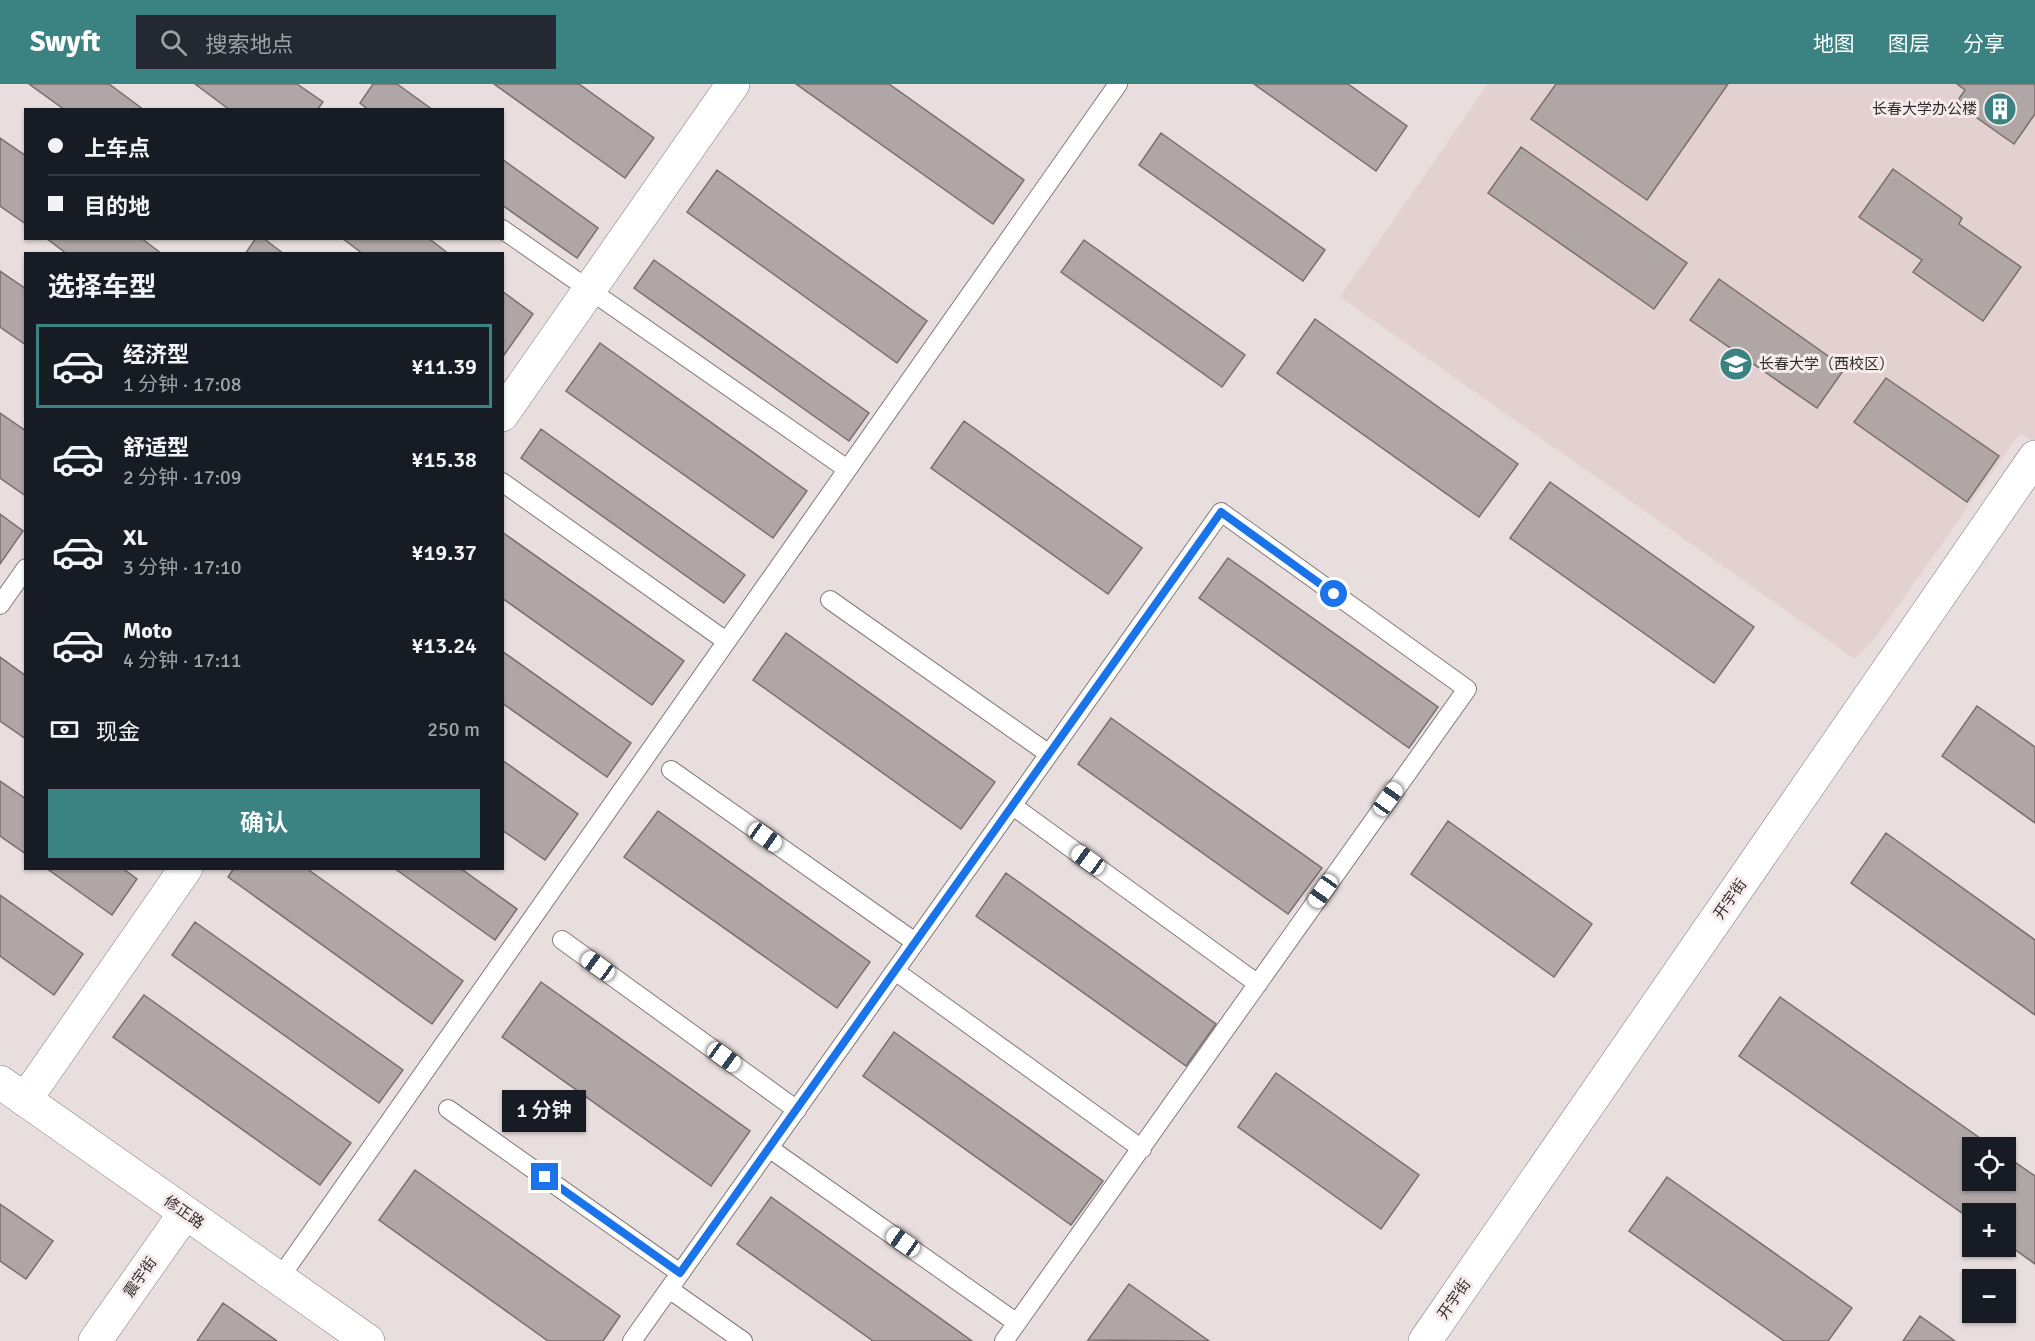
<!DOCTYPE html>
<html lang="zh">
<head>
<meta charset="utf-8">
<style>
	body { margin:0; font-family:Signika,"Noto Sans SC",sans-serif; background:#242831; color:#f1f3f6; height:100vh; display:flex; flex-direction:column; font-size:22px; white-space:nowrap }
	* { box-sizing:border-box; margin:0 }
	p { font-size:20px; color:#9ea1a6 }
	.icon { flex:none; width:33px; height:33px; fill:none; stroke:currentColor; stroke-width:2; stroke-linecap:round; stroke-linejoin:round }
	.map { position:relative; flex:1; overflow:hidden }
	.sheet { position:absolute; left:24px; top:168px; width:480px; height:618px; display:flex; flex-direction:column; background:#171b24; border-radius:0px; box-shadow:0 2px 4px #0004 }
	.sheet>* { flex:none }
	.banner { position:absolute; left:24px; top:24px; width:480px; height:132px; border-radius:0px; box-shadow:0 2px 4px #0004; display:grid; align-content:center; height:132px; padding:0 24px; background:#171b24 }
	.tools { position:absolute; left:1962px; top:1053px; display:grid; gap:12px }
	.tools a { display:grid; place-items:center; width:54px; height:54px; border-radius:0px; background:#171b24; box-shadow:0 2px 4px #0004; font-size:30px }
	.end { position:absolute; width:27px; height:27px; margin:-14px; border:8px solid #1a73e8; background:#fff; box-shadow:0 0 0 3px #fff }
	.from { border-radius:50% }
	.bubble { position:absolute; height:42px; border-radius:0px; background:#171b24; box-shadow:0 2px 4px #0004; font-size:20px; font-weight:600; line-height:42px; text-align:center }
	.car { position:absolute; width:18px; height:36px; margin:-18px -9px; border-radius:8px; box-shadow:0 0 4px 2px #0007; background:linear-gradient(#fff 24%,#345 0 40%,#fff 0 76%,#345 0 86%,#fff 0) }
	.banner b { display:flex; align-items:center; gap:21px; height:57px; font-size:22px }
	.banner b+b { border-top:2px solid #363941 }
	.banner i { width:15px; height:15px; background:#f1f3f6 }
	ul { padding:0; list-style:none }
	li { display:flex; align-items:center; gap:18px; height:84px; margin:0 12px 9px; padding:0 12px; border:3px solid transparent; border-radius:0px }
	li div { flex:1 }
	li b { display:block; font-size:22px }
	li em { font-style:normal; font-weight:600 }
	li.current { border-color:#3b8383 }
	li>.icon { width:54px; height:54px; stroke-width:1.5 }
	h2 { padding:0 24px; font-size:27px; line-height:72px }
	.pay { display:flex; align-items:center; gap:15px; height:66px; padding:0 24px; font-size:22px }
	.pay p { margin-inline-start:auto }
	.primary-button { display:flex; gap:12px; margin-top:auto; padding:12px 24px }
	.primary-button a { flex:1; height:69px; border-radius:0px; background:#3b8383; color:#fff; font-size:24px; font-weight:600; line-height:69px; text-align:center }
	header { display:flex; align-items:center; gap:36px; box-sizing:border-box; height:84px; padding:0 30px; background:#3b8383; color:#fff }
	header strong { font-size:28px }
	nav { display:flex; gap:33px; margin-inline-start:auto; font-size:21px }
	.search { width:420px; height:54px; background:#242831; display:flex; align-items:center; gap:15px; box-sizing:border-box; padding:0 21px; border-radius:0px; color:#9ea1a6; font-size:22px }
	.map>svg:first-child { display:block }
	.built { fill:#e3d0d0 }
	.building { fill:#b0a6a5; stroke:#786f6e; stroke-width:1.5 }
	.lines { fill:none; stroke-linecap:round; stroke-linejoin:round }
	.service-casing { stroke:#847a7a; stroke-width:20 }
	.minor-casing { stroke:#847a7a; stroke-width:34 }
	.tertiary-casing { stroke:#847a7a; stroke-width:34 }
	.service { stroke:#fff; stroke-width:18 }
	.minor { stroke:#fff; stroke-width:33 }
	.tertiary { stroke:#fff; stroke-width:33 }
	.route { stroke:#1a73e8; stroke-width:8 }
	.labels { text-anchor:middle; stroke-width:6; stroke-linejoin:round; paint-order:stroke }
	.poi-label { font-size:15px; fill:#2f2b2b; stroke:#f6ebeb; text-anchor:end }
	.street-label { font-size:15px; fill:#2f2b2b; stroke:#f6ebeb }
</style>
</head>
<body>
<header>
<strong>Swyft</strong>
<div class="search"><svg class="icon" aria-label="search" viewBox="0 0 24 24"><circle cx="10" cy="10" r="6"/><path d="M15 15l6 6"/></svg>搜索地点</div>
<nav><a>地图</a><a>图层</a><a>分享</a></nav>
</header>
<div class="map">
<svg width="2035" height="1257" viewBox="0 0 2035 1257">
	<rect width="100%" height="100%" fill="#e9dede"/>
	<path class="built" d="M1488,0H2035V359L2020,349L1874,556L1855,575L1340,213Z"/>
	<path class="building" d="M29,0H109L144,26H65Z
		M195,0H297L323,18L317,26H230Z
		M373,0H397L433,26H369L360,19Z
		M494,0H579L654,54L625,94Z
		M796,0H889L1024,96L993,140Z
		M1254,0H1348L1407,42L1376,87Z
		M1556,0H1728L1647,116L1531,35Z
		M1957,0H2035V30L2014,60L1956,19L1965,6Z
		M1161,49L1325,166L1303,197L1139,81Z
		M0,54L26,72V140L0,122Z
		M1521,63L1687,179L1654,225L1488,109Z
		M502,75L598,144L577,174L502,121Z
		M1893,85L1962,134L1959,140L2021,183L1983,237L1913,188L1922,176L1859,133Z
		M717,86L927,237L897,279L687,128Z
		M46,154H141L162,170H67Z
		M256,154H263L284,170H245Z
		M342,154H428L449,170H363Z
		M1084,156L1245,271L1222,303L1061,188Z
		M654,176L869,329L849,357L634,204Z
		M0,187L26,205V261L0,243Z
		M1719,195L1845,284L1817,324L1690,236Z
		M502,207L533,230L504,271L502,269Z
		M1315,235L1518,380L1479,433L1277,289Z
		M600,259L807,407L773,454L566,307Z
		M1886,294L1999,372L1967,418L1854,338Z
		M0,329L26,347V412L0,394Z
		M964,337L1142,464L1108,510L931,384Z
		M541,345L745,491L724,519L521,374Z
		M1550,398L1754,543L1714,599L1510,454Z
		M0,430L23,447L0,480Z
		M502,448L684,577L652,621L502,514Z
		M1228,474L1438,623L1409,664L1199,514Z
		M786,549L995,698L961,745L753,596Z
		M502,567L631,659L607,693L502,619Z
		M0,573L26,592V655L0,637Z
		M1977,622L2035,663V739L1942,672Z
		M1111,634L1322,784L1288,830L1078,680Z
		M502,676L578,730L545,776L502,746Z
		M0,697L26,715V770L0,752Z
		M658,727L870,878L837,924L624,773Z
		M1448,737L1592,840L1554,893L1411,790Z
		M1886,749L2035,856V931L1851,799Z
		M46,784H122L137,795L112,831Z
		M234,784H306L463,897L432,940L228,793Z
		M394,784H460L517,825L495,856Z
		M1006,789L1216,940L1186,982L976,832Z
		M0,811L83,870L54,911L0,872Z
		M195,838L403,986L379,1019L172,871Z
		M541,898L750,1047L711,1102L502,953Z
		M144,911L351,1059L320,1101L113,953Z
		M1780,913L1994,1064H1972V1096H2006V1072L2035,1092V1180L2006,1159V1130H1972V1136L1739,972Z
		M894,948L1103,1097L1071,1141L863,992Z
		M1276,989L1419,1091L1381,1145L1238,1043Z
		M415,1086L620,1232L603,1257H548L379,1136Z
		M1667,1093L1852,1224L1828,1257H1784L1629,1147Z
		M771,1113L972,1257H873L737,1160Z
		M0,1120L53,1157L26,1195L0,1177Z
		M1129,1200L1209,1257L1088,1256Z
		M223,1219L277,1257H197Z
		M1920,1232L1955,1257H1903Z"/>
	<g class="lines">
		<g class="service-casing">
			<path id="service" d="M502,145L847,385
				M502,398L726,557
				M830,516L1049,670
				M0,521L26,484
				M671,686L915,858
				M1013,722L1258,900
				M562,856L797,1026
				M895,887L1142,1065
				M448,1025L680,1189
				M769,1064L1017,1239
				M279,1195L1118,0
				M669,1205L743,1257
				M632,1257L1221,428L1467,605L1004,1257"/>
		</g>
		<g class="minor-casing">
			<path id="minor" d="M502,331L733,0
				M25,1016L186,784"/>
		</g>
		<g class="tertiary-casing">
			<path id="tertiary" d="M0,998L368,1257
				M95,1257L185,1129
				M1425,1257L2035,373"/>
		</g>
		<use href="#service" class="service"/>
		<use href="#minor" class="minor"/>
		<use href="#tertiary" class="tertiary"/>
	</g>
	<g class="lines">
		<path class="route" d="M545,1093L680,1189L1221,428L1334,510"/>
	</g>
	<defs>
		<g id="building-disc" transform="scale(1.725)"><circle r="9.5" fill="#3b8383" stroke="#f6ebeb"/><path d="M-4-6H4V6H1V3H-1V6H-4ZM-2.5-4.3h1.7v1.8h-1.7ZM.8-4.3h1.7v1.8H.8ZM-2.5-1h1.7V.8h-1.7ZM.8-1h1.7V.8H.8Z" fill="#fff"/></g>
		<g id="university-disc" transform="scale(1.725)"><circle r="9.5" fill="#3b8383" stroke="#f6ebeb"/><path d="M0-5L7-2L0 1L-7-2ZM-4 1L0 2.5L4 1V4Q0 6-4 4Z" fill="#fff"/></g>
	</defs>
	<g fill-rule="evenodd">
		<use href="#building-disc" x="2000" y="25"/>
		<use href="#university-disc" x="1736" y="280"/>
	</g>
	<g class="labels">
		<g class="poi-label">
			<text x="1977" y="30">长春大学办公楼</text>
			<text x="1759" y="285" text-anchor="start">长春大学（西校区）</text>
		</g>
		<g class="street-label">
			<text transform="translate(1730 815) rotate(-55)" y="5">开宇街</text>
			<text transform="translate(184 1128) rotate(35)" y="5">修正路</text>
			<text transform="translate(140 1193) rotate(-55)" y="5">震宇街</text>
			<text transform="translate(1454 1215) rotate(-55)" y="5">开宇街</text>
		</g>
	</g>
</svg>
<div class="tools">
<a><svg class="icon" aria-label="locate" viewBox="0 0 24 24"><circle cx="12" cy="12" r="6"/><path d="M12 2v4M12 18v4M2 12h4M18 12h4"/></svg></a>
<a>+</a>
<a>−</a>
</div>
<i class="end from" style="left:1334px;top:510px"></i>
<i class="end" style="left:545px;top:1093px"></i>
<div class="bubble" style="left:502px;top:1006px;width:84px">1 分钟</div>
<i class="car" style="left:1388px;top:715px;rotate:35deg"></i>
<i class="car" style="left:765px;top:753px;rotate:125deg"></i>
<i class="car" style="left:1088px;top:776px;rotate:306deg"></i>
<i class="car" style="left:1323px;top:807px;rotate:215deg"></i>
<i class="car" style="left:598px;top:882px;rotate:306deg"></i>
<i class="car" style="left:724px;top:973px;rotate:126deg"></i>
<i class="car" style="left:903px;top:1158px;rotate:305deg"></i>
<div class="banner">
<b><i class="from"></i>上车点</b>
<b><i></i>目的地</b>
</div>
<section class="sheet">
<h2>选择车型</h2>
<ul>
<li class="current"><svg class="icon" aria-label="car" viewBox="0 0 24 24"><path d="M5 17H2v-5l4-1 3-4h7l3 4 3 1v5h-3M9 17h6M6 11h13"/><circle cx="7" cy="17" r="2"/><circle cx="17" cy="17" r="2"/></svg><div><b>经济型</b><p>1 分钟 · 17:08</p></div><em>¥11.39</em></li>
<li><svg class="icon" aria-label="car" viewBox="0 0 24 24"><path d="M5 17H2v-5l4-1 3-4h7l3 4 3 1v5h-3M9 17h6M6 11h13"/><circle cx="7" cy="17" r="2"/><circle cx="17" cy="17" r="2"/></svg><div><b>舒适型</b><p>2 分钟 · 17:09</p></div><em>¥15.38</em></li>
<li><svg class="icon" aria-label="car" viewBox="0 0 24 24"><path d="M5 17H2v-5l4-1 3-4h7l3 4 3 1v5h-3M9 17h6M6 11h13"/><circle cx="7" cy="17" r="2"/><circle cx="17" cy="17" r="2"/></svg><div><b>XL</b><p>3 分钟 · 17:10</p></div><em>¥19.37</em></li>
<li><svg class="icon" aria-label="car" viewBox="0 0 24 24"><path d="M5 17H2v-5l4-1 3-4h7l3 4 3 1v5h-3M9 17h6M6 11h13"/><circle cx="7" cy="17" r="2"/><circle cx="17" cy="17" r="2"/></svg><div><b>Moto</b><p>4 分钟 · 17:11</p></div><em>¥13.24</em></li>
</ul>
<div class="pay"><svg class="icon" aria-label="cash" viewBox="0 0 24 24"><path d="M3 7h18v10H3z"/><circle cx="12" cy="12" r="2"/></svg>现金<p>250 m</p></div>
<div class="primary-button"><a>确认</a></div>
</section>
</div>
</body>
</html>
